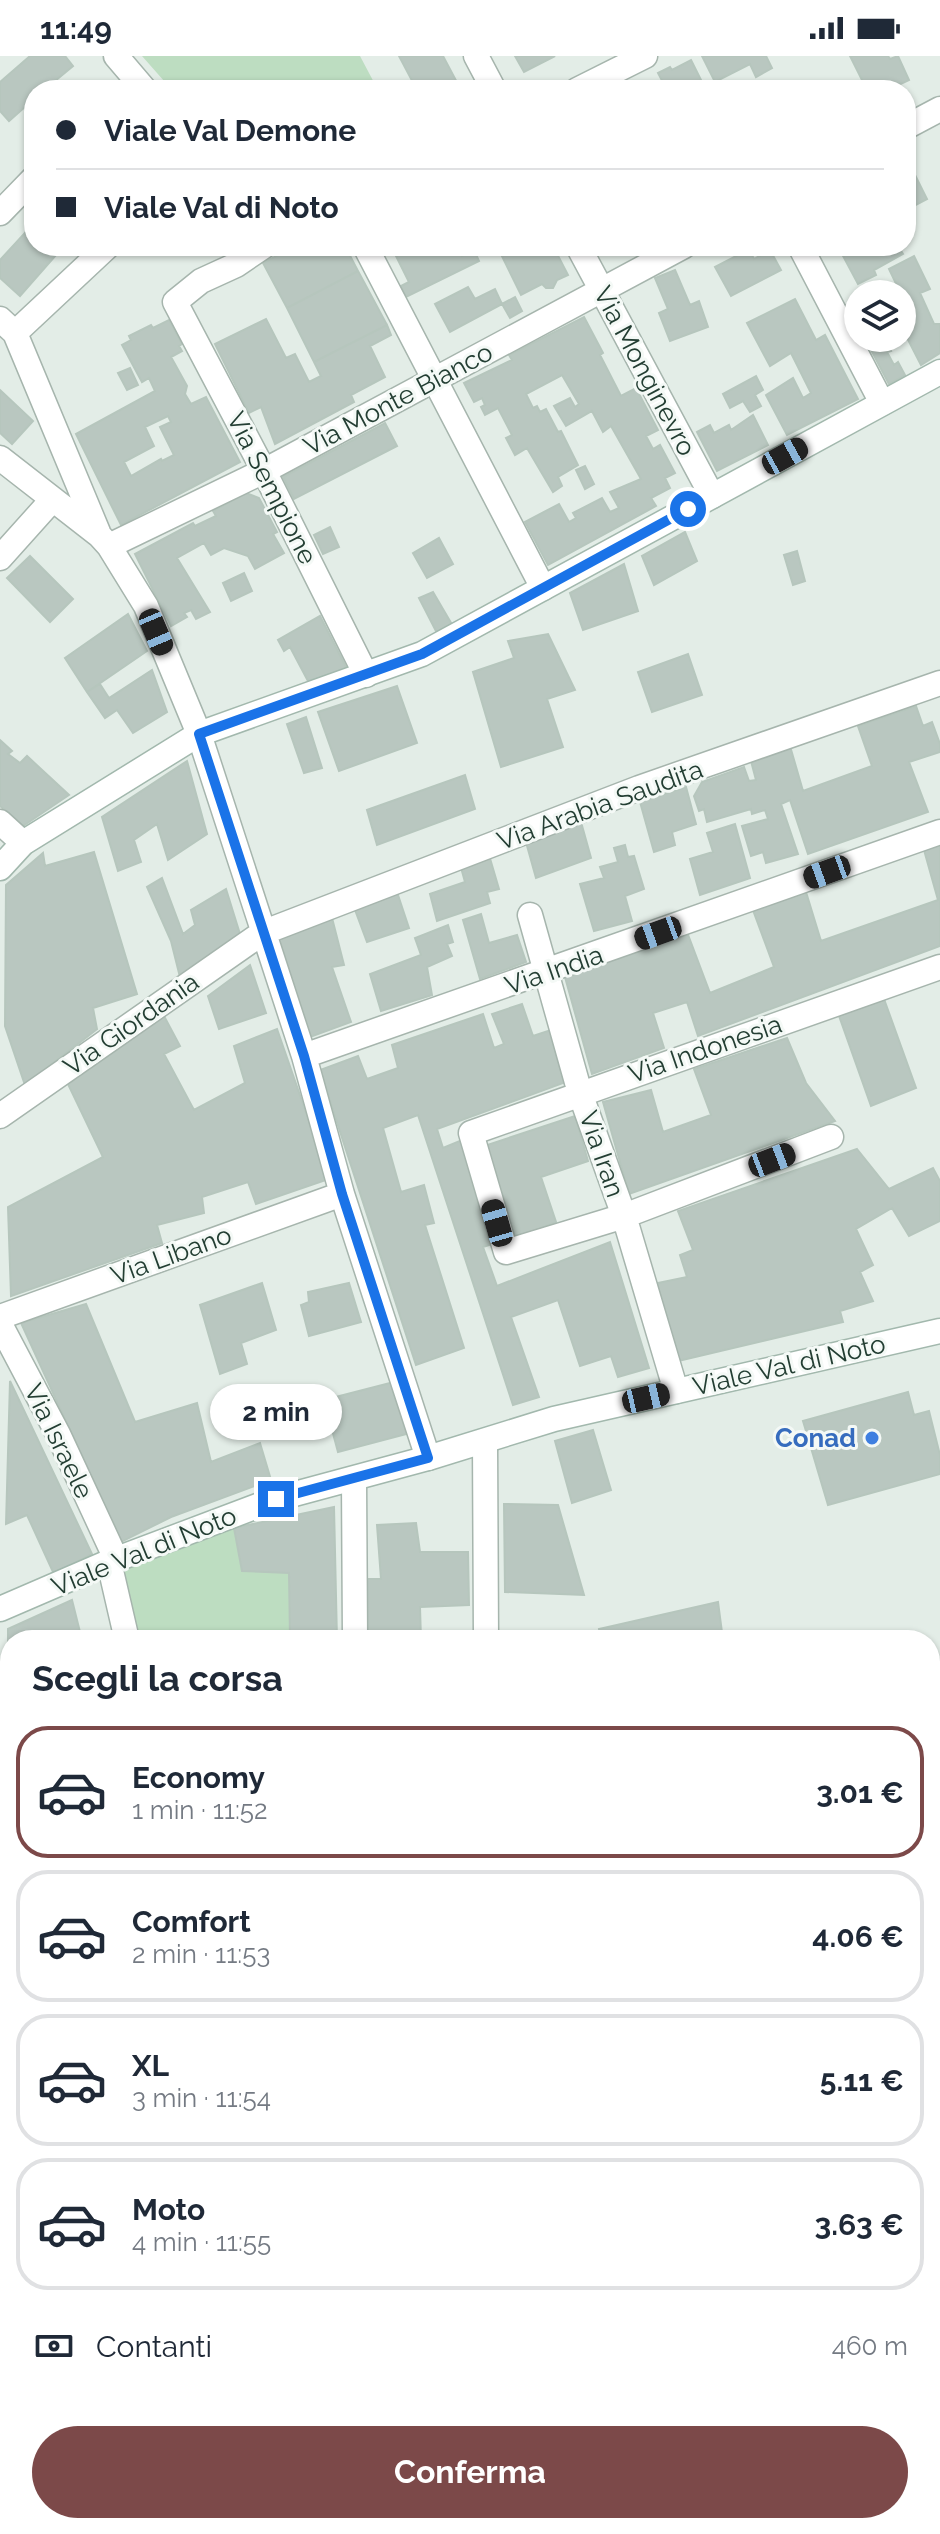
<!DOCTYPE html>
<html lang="it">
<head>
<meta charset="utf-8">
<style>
	body { margin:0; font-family:Raleway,sans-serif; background:#f6f6f7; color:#1f2937; height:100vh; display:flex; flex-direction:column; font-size:30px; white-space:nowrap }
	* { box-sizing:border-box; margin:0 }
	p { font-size:26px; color:#747a83 }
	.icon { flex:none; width:44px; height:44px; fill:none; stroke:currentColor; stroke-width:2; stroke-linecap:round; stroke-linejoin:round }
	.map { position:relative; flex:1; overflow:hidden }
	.drawer { position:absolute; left:0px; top:1574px; width:940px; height:904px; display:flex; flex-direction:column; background:#fff; border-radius:32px 32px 0 0; box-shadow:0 2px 6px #0004 }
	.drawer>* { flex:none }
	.hud { position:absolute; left:24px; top:24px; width:892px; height:176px; border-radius:32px; box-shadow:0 2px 6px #0004; display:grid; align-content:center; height:176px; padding:0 32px; background:#fff }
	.tools { position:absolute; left:844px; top:224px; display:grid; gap:16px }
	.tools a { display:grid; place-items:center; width:72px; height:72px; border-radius:50%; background:#fff; box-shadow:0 2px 6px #0004; font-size:40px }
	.end { position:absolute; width:36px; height:36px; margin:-18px; border:10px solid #1a73e8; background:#fff; box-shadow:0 0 0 4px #fff }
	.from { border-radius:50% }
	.bubble { position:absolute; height:56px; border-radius:28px; background:#fff; box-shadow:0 2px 6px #0004; font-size:26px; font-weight:700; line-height:56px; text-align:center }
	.car { position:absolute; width:24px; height:48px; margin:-24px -12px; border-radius:10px; box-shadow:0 0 6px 2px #0007; background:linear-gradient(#222 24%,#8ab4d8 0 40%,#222 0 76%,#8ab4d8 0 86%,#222 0) }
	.hud b { display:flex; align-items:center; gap:28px; height:76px; font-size:30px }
	.hud b+b { border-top:2px solid #e0e1e3 }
	.hud i { width:20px; height:20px; background:#1f2937 }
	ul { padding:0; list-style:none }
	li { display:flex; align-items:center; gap:24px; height:132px; margin:0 16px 12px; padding:0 16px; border:4px solid #e0e1e3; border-radius:32px }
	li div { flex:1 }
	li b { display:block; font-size:30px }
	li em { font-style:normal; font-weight:700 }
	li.selected { border-color:#7c4949 }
	li>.icon { width:72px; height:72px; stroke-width:1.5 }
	h2 { padding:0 32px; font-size:36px; line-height:96px }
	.pay { display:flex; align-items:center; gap:20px; height:88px; padding:0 32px; font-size:30px }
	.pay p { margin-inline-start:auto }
	.action { display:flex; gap:16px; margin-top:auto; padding:16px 32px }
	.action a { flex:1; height:92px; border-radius:48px; background:#7c4949; color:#fff; font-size:32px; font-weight:700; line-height:92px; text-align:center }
	.status { display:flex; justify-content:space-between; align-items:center; height:56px; padding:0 40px; background:#fff; direction:ltr }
	.status svg { height:22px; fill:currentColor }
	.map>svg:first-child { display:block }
	.green { fill:#bdddc1 }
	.building { fill:#b9c7c0; stroke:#b6c6bd; stroke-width:2; fill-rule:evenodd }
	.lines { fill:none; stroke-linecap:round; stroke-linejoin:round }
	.street-casing { stroke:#a6b5ad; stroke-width:27 }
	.secondary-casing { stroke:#a2b8ad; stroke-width:27 }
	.street { stroke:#fff; stroke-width:24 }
	.secondary { stroke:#fff; stroke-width:24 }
	.route { stroke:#1a73e8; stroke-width:10 }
	.shop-dot { fill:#3f7fe0; stroke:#f4f9f6; stroke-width:3 }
	.labels { text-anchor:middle; stroke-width:6; stroke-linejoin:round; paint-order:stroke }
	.street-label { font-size:26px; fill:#233e33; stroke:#f4f9f6 }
	.shop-label { font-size:26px; font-weight:bold; fill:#366cbe; stroke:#f4f9f6; text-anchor:end }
</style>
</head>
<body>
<div class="status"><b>11:49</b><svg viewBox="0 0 49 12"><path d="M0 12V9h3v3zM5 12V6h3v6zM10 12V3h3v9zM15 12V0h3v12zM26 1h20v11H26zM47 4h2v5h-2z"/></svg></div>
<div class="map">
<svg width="940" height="2478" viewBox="0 0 940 2478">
	<rect width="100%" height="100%" fill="#e3ede7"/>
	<path class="green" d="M142,0H360L378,34H172Z
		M234,1472L242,1515L289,1517L290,1584H133L119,1516Z
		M659,2468H754L752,2478H657Z"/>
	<path class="building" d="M30,0H65L73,10L55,25L59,29L53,34H34V50L30,54L26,50L9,65L0,55V26Z
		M399,0H443L461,34H417Z
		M515,0H555L524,16Z
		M702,0H766L772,12L756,21L750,8L715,26Z
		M850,0H888L890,3L898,0L909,24L888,34L885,29L875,34H867Z
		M691,4L706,34H667L658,17L670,11L672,14Z
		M906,101L927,143L906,154Z
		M34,167V190H64L20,240L0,222V204Z
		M295,190H345L358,215L287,252L263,207Z
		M391,190H457L462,200L474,194L479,205L406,241L401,230L409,226Z
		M497,190H553L568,219L557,224L553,232H546L542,228L521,239Z
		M743,190H747L754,203L770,194L781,214L731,240L715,211L740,198L737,193Z
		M858,190H898L903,198L874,214L876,219L858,228L842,198Z
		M914,200L930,233L920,237L934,268H940V297L921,309L902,272V238H897L900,236L889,213Z
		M675,214L690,249L699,245L708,271L670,285L659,257L668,253L655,222Z
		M358,215L387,269L314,306L287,252Z
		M468,231L475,243L495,233L502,248L450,276L435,248Z
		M515,241L522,255L510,262L502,248Z
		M795,243L816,284L825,279L858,343L787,379L766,339L793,322L803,342L811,337L791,297L770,310L747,267Z
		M584,261L603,297L600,299L621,340L636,332L658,374L646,380L653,393L660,389L675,417L665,422L670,432L651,442L656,450L548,509L525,466L559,448L569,466L576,462L573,457L602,442L610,456L619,452L610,436L641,423L611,370L603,376L592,355L566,370L554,350L570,342L575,351L579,348L562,319L526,338L533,352L537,350L540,356L546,353L558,376L561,375L578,409L558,421L562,430L553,436L527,392L515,399L506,382L512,379L498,352L485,359L481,351L485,349L482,342L474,346L464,327L512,304L509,299Z
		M266,263L286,302L295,298L309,326L321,320L314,306L387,269L391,279L370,290L385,321L351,339L354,346L275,388L261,351L249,357L215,288Z
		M169,264L182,288L179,290L182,295L171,301L187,330L185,338L191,348L206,341L240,406L121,469L76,378L155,335L149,322L142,326L122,289L131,284L129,280L151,269L153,272ZM168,360L171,366L160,371L174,399L162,405L161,403L131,420L124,406L154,390L145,371Z
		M878,282H885L891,295L887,296L894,309L898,306L905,319L889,328L868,288Z
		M130,312L138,329L127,334L118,317Z
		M756,320L763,334L755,339L761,350L750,356L743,345L730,352L723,338Z
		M0,334L33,365L12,388L0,377Z
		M753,359L768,389L717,415L697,376L710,369L714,377L729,369L731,374Z
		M385,367L397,390L294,443L283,421Z
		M585,410L594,428L585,433L576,414Z
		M246,437L259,442L277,476L273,478L284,497L255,513L248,500L224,492L211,499L204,487L177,502L210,556L196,563L191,554L184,557L187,561L171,570L135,498L193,467L195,470L216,460L213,455Z
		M330,471L339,491L323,498L314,479Z
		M685,476L697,505L654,529L642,500Z
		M439,482L453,508L427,522L413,497Z
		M797,495L805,525L793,529L784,499Z
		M30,500L73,543L50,566L7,522Z
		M624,508L638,555L583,574L570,537Z
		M244,517L252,535L231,545L223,527Z
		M433,536L454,572L437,577L419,542Z
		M128,558L147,595L87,636L65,602Z
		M320,560L347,613L308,625L290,591L284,595L278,584Z
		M548,578L575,634L547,643L563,691L501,711L473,616L514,602L508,585Z
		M688,598L702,639L652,656L638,616Z
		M152,614L167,656L133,677L117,654L105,662L87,636L100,628L109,642Z
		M397,630L417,687L339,715L318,656Z
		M916,650L923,670L932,666L940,688V696L909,706L928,756L808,798L790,744L781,748L798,798L766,807L763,796L751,800L742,770L768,763L765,754L752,758L751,753L707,766L704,753L699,755L694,740L702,726L744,711L749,725L756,724L751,705L790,690L803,735L872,710L858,670Z
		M306,661L322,712L304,717L287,668Z
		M0,684L12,695L8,698L20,707L27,700L69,739L23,770L0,750Z
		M187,705L207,778L168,804L157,768L134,784L141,806L118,815L102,761Z
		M465,719L475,753L377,789L367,754Z
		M686,731L696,768L672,776L675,789L654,796L640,746Z
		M581,766L591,802L536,822L526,786Z
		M735,768L750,822L700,839L690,803L713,796L707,777Z
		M625,789L628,801L634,800L644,833L625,840L632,865L594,875L580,828L604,822L600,811L618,806L614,792Z
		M940,789V890L698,980L687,946L653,957L664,992L592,1018L565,921L687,876L710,937L774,911L753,854L806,836L821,885L938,844L924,794Z
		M94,796L137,938L93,952L97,973L25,1029L5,970L6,829L43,797L45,810Z
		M489,799L499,833L487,836L490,847L437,865L430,838L465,826L460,808Z
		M162,822L183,878L195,869L191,854L226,833L240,878L180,921L171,885L147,831Z
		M397,836L409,872L367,886L354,851Z
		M331,858L344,909L332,911L351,966L310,981L274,879Z
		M481,858L489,887L517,879L526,906L480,923L463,864Z
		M448,869L453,886L447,888L452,900L427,911L432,939L381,955L370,918L421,899L415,882Z
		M250,909L266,957L219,973L208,940Z
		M884,943L916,1032L871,1050L838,957Z
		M522,948L533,980L551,974L566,1026L437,1073L443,1092L462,1084L495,1187L483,1191L497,1230L610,1186L649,1312L618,1321L611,1300L580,1310L558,1244L511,1261L539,1341L513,1349L418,1059L383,1072L401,1136L424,1129L434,1167L425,1169L464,1292L416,1309L320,1014L358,1000L367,1023L398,1012L392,989L483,958L494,992L504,988L492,958Z
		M164,960L180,990L164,998L194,1054L245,1027L234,990L277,973L329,1123L256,1148L248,1126L202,1141L204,1157L157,1169L162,1187L11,1240L8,1151L103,1101L68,1028Z
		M787,982L806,1027L835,1065L629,1138L603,1046L651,1034L663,1076L711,1059L694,1013Z
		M575,1060L588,1105L541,1121L556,1166L516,1182L481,1091Z
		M857,1093L889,1133L933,1112L940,1125V1165L909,1180L892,1152L856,1173L873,1209L860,1216L873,1245L840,1255L843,1266L678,1305L653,1228L687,1221L680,1199L693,1194L678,1155Z
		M262,1227L276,1274L241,1287L247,1308L220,1318L200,1249Z
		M349,1227L361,1266L309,1280L301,1249L309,1246L308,1236Z
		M86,1248L135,1366L197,1347L211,1406L260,1387L271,1424L171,1461L121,1486L21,1267Z
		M10,1325L92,1498L54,1518L27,1459L6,1468Z
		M394,1326L410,1377L338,1396L324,1344Z
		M908,1336L914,1359L929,1355L940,1399V1418L828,1449L803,1365Z
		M593,1374L611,1434L572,1447L555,1385Z
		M504,1448L558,1449L584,1539L505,1536Z
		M334,1451L337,1584H303L290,1581L289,1517L242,1515L234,1472Z
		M416,1467L420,1496H468L469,1549L420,1551L421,1584H366L364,1523H381L377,1469Z
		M72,1544L82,1584H10L9,2115L8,1573Z
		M718,1546L723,1584H601L599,1573Z
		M940,1864V2184H930V1865Z
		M10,2212V2358L0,2355V2248Z
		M930,2215L940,2216V2394H935L931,2444L940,2445V2478H923L924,2468H930Z
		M0,2365L10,2367V2436L0,2473Z
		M78,2468H163L160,2478H120Z
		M197,2468H283L281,2478H194Z
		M319,2468H367L365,2478H318Z
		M442,2468H502L500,2478H440Z
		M535,2468H627L625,2478H533Z
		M830,2468H863L861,2478H828Z"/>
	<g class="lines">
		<g class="street-casing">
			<path id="street" d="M116,0L145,34
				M476,0L494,34
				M577,34L645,0
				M906,71L940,53
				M0,157L34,122
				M264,190L236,209L201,225L175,246L264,415L366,619
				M365,190L543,532
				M578,190L712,440
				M800,190L882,347
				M0,263L15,277L98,476
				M15,277L108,190
				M0,402L99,479L109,490L146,550L199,678L304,1000L342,1138L428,1402
				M109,490L264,415L684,190
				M0,502L52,444
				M0,766L23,787
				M530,859L580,1037L624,1160L676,1335
				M304,1000L940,776
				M0,1060L262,877L639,732L940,627
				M831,1081L624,1160L506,1196L471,1077L940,911
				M0,1261L342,1138
				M0,1268L58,1378L116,1503
				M485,1385L486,1584
				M354,1423L355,1584
				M109,1506L127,1584
				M174,2477L176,2468
				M17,2478L20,2468
				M301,2478L303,2468
				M417,2478L419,2468
				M520,2478L522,2468
				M645,2478L647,2468
				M873,2478L874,2468"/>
		</g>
		<g class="secondary-casing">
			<path id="secondary" d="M0,812L23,787L199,678L422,598L940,316
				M0,1553L109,1506L276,1443L428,1402L554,1363L940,1275
				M0,2135H10
				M930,2195H940"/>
		</g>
		<use href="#street" class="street"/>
		<use href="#secondary" class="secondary"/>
	</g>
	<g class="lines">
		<path class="route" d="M276,1443L428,1402L342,1138L304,1000L199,678L422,598L688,453"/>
	</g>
	<circle class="shop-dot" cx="872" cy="1382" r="8"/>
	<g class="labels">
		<g class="street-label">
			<text transform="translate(645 315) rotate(62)" y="9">Via Monginevro</text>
			<text transform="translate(398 343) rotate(-28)" y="9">Via Monte Bianco</text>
			<text transform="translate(272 432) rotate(63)" y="9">Via Sempione</text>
			<text transform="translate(600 749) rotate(-20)" y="9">Via Arabia Saudita</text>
			<text transform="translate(554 914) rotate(-19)" y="9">Via India</text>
			<text transform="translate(131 968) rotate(-35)" y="9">Via Giordania</text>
			<text transform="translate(705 993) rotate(-19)" y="9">Via Indonesia</text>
			<text transform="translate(602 1098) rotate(71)" y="9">Via Iran</text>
			<text transform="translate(171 1199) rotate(-20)" y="9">Via Libano</text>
			<text transform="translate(789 1309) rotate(-13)" y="9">Viale Val di Noto</text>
			<text transform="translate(59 1385) rotate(64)" y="9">Via Israele</text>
			<text transform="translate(144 1495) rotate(-22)" y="9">Viale Val di Noto</text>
		</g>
		<g class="shop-label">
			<text x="856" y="1391">Conad</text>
		</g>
	</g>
</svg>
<div class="tools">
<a><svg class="icon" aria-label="layers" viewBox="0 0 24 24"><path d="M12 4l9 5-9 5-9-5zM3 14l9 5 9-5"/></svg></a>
</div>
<i class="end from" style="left:688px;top:453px"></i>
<i class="end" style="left:276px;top:1443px"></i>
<div class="bubble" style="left:210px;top:1328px;width:132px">2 min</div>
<i class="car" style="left:785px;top:400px;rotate:61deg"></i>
<i class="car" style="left:156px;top:576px;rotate:157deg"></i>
<i class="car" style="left:827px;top:816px;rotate:250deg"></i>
<i class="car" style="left:658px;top:877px;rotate:250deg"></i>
<i class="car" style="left:772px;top:1104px;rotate:69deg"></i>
<i class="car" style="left:497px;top:1167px;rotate:344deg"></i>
<i class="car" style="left:646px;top:1342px;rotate:77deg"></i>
<div class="hud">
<b><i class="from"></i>Viale Val Demone</b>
<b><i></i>Viale Val di Noto</b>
</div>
<section class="drawer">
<h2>Scegli la corsa</h2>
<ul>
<li class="selected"><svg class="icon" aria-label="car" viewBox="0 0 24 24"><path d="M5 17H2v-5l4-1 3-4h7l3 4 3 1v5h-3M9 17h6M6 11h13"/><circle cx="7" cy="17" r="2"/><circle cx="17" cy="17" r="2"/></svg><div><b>Economy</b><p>1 min · 11:52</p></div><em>3.01 €</em></li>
<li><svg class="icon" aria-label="car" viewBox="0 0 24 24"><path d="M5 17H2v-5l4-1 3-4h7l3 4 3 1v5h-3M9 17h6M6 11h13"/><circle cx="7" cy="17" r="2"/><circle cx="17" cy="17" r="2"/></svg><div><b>Comfort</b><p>2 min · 11:53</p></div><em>4.06 €</em></li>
<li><svg class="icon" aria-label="car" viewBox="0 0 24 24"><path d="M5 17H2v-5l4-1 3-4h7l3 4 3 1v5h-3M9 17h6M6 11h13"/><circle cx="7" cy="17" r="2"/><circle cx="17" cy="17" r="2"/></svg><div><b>XL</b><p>3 min · 11:54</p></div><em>5.11 €</em></li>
<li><svg class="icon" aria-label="car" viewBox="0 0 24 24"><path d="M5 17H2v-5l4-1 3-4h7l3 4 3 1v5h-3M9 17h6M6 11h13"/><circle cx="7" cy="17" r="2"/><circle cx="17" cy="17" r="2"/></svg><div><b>Moto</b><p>4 min · 11:55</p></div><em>3.63 €</em></li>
</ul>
<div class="pay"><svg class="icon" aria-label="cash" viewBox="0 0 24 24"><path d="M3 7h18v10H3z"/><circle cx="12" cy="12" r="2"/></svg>Contanti<p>460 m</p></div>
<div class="action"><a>Conferma</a></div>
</section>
</div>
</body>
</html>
